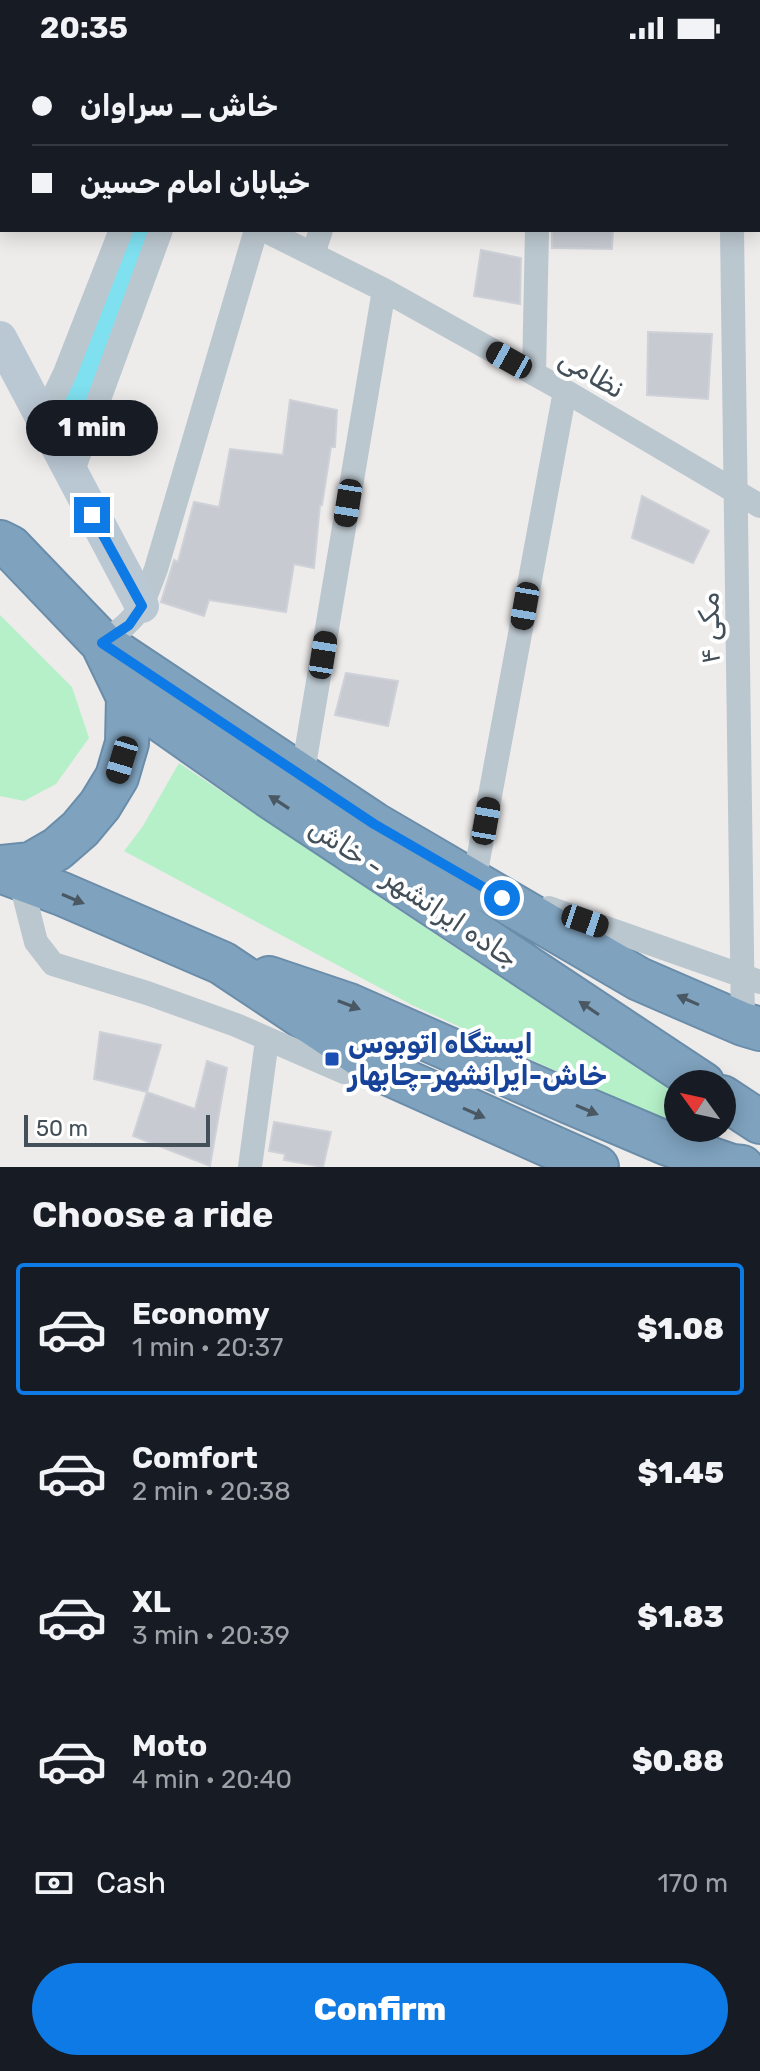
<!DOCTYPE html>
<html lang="en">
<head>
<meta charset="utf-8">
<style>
	body { margin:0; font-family:Rubik,"Noto Naskh Arabic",sans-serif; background:#242831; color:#f1f3f6; height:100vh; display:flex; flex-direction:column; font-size:30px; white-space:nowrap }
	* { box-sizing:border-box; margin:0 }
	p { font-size:26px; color:#9ea1a6 }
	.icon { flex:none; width:44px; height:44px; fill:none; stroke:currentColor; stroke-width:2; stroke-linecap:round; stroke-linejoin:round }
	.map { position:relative; height:1111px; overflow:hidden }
	.drawer { display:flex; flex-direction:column; background:#171b24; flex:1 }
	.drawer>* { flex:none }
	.banner { position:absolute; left:0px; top:0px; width:760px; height:176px; box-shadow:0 4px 20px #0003; display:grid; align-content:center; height:176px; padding:0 32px; background:#171b24 }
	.needle { width:52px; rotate:303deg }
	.tools { position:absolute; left:664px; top:1014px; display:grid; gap:16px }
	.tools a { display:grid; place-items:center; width:72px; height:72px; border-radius:50%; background:#171b24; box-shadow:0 4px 20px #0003; font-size:40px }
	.scale { position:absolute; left:24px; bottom:20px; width:186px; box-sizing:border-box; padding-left:8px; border:4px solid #435059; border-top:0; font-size:22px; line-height:28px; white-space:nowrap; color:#435059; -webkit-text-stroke:6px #fff; paint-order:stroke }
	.end { position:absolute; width:36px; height:36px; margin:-18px; border:10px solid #0e7ae5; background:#fff; box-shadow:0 0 0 4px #fff }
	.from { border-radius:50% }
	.bubble { position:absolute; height:56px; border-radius:28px; background:#171b24; box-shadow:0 4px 20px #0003; font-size:26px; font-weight:800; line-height:56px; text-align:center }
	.car { position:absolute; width:24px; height:48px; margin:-24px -12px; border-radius:10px; box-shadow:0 0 6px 2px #0007; background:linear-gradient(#222 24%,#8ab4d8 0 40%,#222 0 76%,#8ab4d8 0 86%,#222 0) }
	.banner b { display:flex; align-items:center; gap:28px; height:76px; font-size:30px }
	.banner b+b { border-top:2px solid #363941 }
	.banner i { width:20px; height:20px; background:#f1f3f6 }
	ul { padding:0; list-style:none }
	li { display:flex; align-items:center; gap:24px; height:132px; margin:0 16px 12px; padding:0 16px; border:4px solid transparent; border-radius:8px }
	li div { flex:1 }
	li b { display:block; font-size:30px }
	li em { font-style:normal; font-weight:800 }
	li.on { border-color:#0e7ae5 }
	li>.icon { width:72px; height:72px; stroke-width:1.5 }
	h2 { padding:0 32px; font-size:36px; line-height:96px }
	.pay { display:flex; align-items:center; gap:20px; height:88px; padding:0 32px; font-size:30px }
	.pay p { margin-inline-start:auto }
	.action { display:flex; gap:16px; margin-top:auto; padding:16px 32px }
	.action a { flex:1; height:92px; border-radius:48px; background:#0e7ae5; color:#fff; font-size:32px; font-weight:800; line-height:92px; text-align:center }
	.status { display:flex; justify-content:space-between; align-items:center; height:56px; padding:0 40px; background:#171b24; direction:ltr }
	.status svg { height:22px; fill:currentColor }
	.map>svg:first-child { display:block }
	.green { fill:#b5f0c8 }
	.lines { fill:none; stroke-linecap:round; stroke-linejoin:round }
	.canal { stroke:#7fe0f0; stroke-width:26 }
	.building { fill:#c7cad1; stroke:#ced2d8; stroke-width:2 }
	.highway-casing { stroke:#6a8daa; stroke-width:46 }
	.street { stroke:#bbc7cf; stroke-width:24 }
	.secondary { stroke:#bac8d4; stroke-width:34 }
	.highway { stroke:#7fa2be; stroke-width:42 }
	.oneway { fill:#495863 }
	.route { stroke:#0e7ae5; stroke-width:10 }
	.transit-dot { fill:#1a4fb4; stroke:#fff; stroke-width:3 }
	.labels { text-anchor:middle; stroke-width:8; stroke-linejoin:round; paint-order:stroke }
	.street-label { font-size:28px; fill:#435059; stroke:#fff }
	.transit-label { font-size:28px; font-weight:bold; fill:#164399; stroke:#fff; text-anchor:start }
</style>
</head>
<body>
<div class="status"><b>20:35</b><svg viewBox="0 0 49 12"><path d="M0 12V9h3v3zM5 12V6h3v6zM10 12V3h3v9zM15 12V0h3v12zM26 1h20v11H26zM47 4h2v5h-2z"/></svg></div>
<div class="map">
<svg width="760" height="1111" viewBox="0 0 760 1111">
	<rect width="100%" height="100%" fill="#eeebeb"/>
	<path class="green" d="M0,559L72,631L89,682L56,728L24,745L0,740Z
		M179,707L453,890L678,1036V1067L648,1057L412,949L124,795L143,770Z"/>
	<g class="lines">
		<path class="canal" d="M74,350L142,174"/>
	</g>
	<path class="building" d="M552,174H613L612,193L552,192Z
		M481,194L521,202L520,248L474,240Z
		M648,276L712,278L708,343L647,339Z
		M290,344L337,354L335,391H331L322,449H320L314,512L294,508L286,556L209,544L204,560L161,546L174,504L178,506L194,446L219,451L230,393L283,399Z
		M642,440L709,475L693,507L632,482Z
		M346,617L398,625L388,670L335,659Z
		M100,976L161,989L147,1036L94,1023Z
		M207,1005L227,1012L210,1110L133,1080L147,1036L195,1053Z
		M274,1066L331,1076L323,1111L284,1104L285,1098L269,1095Z"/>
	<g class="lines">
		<g class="highway-casing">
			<path id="highway" d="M0,486L10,491L102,587L128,641L127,687L117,721L100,749L80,773L57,793L31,808L0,811
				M102,587L374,768L639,923L743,968L760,973
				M128,641L269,740L703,1028
				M0,815L62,838L222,907L387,1017L597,1111
				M269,922L349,949L569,1046L668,1088L732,1110L742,1111
				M722,1041L760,1066"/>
		</g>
		<path class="street" d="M728,0V2
			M185,2L186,0
			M220,2V0
			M370,2V0
			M541,2V0
			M0,30L2,31
			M758,87H760
			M264,174L384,234L565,335L760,450
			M732,174L743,968
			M313,198L321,174
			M534,318L537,174
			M42,365L65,317L121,174
			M71,420L161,174
			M102,587C139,562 140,555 156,513L256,174
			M302,721L384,234
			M20,823L36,886L53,908L147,937L236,969L344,1016L382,1017
			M484,830L474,826L565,335
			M549,852L760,926
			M250,1111L267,984"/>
		<path class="secondary" d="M0,282L142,550"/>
		<use href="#highway" class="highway"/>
	</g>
	<defs><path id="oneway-solid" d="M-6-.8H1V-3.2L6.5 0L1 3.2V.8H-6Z" transform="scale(2)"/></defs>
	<g class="oneway">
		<use href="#oneway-solid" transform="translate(279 746) rotate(-147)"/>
		<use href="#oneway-solid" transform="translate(73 843) rotate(23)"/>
		<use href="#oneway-solid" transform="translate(688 944) rotate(-156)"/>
		<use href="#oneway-solid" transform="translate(349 949) rotate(21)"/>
		<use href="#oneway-solid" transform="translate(589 952) rotate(-146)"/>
		<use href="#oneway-solid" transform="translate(587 1054) rotate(23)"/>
		<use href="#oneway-solid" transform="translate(474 1057) rotate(24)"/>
	</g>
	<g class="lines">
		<path class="route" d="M92,459L142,550L129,569L102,587L374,768L502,842"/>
	</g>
	<rect class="transit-dot" x="324" y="995" width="16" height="16" rx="4"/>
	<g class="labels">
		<g class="street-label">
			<text transform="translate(592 317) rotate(30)" y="10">نظامی</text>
			<text transform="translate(709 572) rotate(-91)" y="10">مکی ۴</text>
			<text transform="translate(414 836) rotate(34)" y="10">جاده ایرانشهر - خاش</text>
		</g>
		<g class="transit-label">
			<text x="348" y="997">ایستگاه اتوبوس<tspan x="348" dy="32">خاش-ایرانشهر-چابهار</tspan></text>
		</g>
	</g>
</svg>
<div class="tools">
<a><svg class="needle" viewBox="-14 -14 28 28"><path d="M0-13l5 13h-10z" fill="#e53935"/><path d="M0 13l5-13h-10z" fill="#9ea1a6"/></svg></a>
</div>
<div class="scale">50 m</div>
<i class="end from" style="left:502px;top:842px"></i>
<i class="end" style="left:92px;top:459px"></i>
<div class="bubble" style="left:26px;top:344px;width:132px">1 min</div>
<i class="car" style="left:509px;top:304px;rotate:299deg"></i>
<i class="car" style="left:348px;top:447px;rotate:189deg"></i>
<i class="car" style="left:525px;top:550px;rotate:190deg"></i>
<i class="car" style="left:323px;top:599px;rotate:9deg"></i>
<i class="car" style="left:122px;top:704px;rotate:197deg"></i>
<i class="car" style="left:486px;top:765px;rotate:10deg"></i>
<i class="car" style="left:585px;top:865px;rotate:109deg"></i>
<div class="banner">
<b><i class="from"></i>خاش _ سراوان</b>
<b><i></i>خیابان امام حسین</b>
</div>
</div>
<section class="drawer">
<h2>Choose a ride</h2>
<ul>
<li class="on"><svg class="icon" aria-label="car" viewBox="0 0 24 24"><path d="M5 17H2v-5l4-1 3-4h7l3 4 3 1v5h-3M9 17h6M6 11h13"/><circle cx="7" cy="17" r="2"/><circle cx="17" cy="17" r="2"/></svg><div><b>Economy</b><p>1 min · 20:37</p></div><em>$1.08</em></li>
<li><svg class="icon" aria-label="car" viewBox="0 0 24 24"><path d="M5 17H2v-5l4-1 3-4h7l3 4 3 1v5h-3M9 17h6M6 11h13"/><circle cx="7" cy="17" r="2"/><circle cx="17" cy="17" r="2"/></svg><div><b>Comfort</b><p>2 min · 20:38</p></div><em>$1.45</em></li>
<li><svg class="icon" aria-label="car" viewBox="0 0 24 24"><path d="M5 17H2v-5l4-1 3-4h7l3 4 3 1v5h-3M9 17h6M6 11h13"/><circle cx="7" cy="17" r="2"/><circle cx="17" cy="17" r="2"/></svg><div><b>XL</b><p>3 min · 20:39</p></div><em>$1.83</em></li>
<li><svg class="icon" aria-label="car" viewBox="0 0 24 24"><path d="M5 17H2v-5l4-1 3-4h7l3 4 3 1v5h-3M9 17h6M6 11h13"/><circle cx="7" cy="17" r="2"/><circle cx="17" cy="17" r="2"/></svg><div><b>Moto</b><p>4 min · 20:40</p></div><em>$0.88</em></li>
</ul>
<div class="pay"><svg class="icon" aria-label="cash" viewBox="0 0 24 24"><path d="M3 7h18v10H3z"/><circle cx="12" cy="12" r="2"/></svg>Cash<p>170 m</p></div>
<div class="action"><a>Confirm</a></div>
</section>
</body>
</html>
